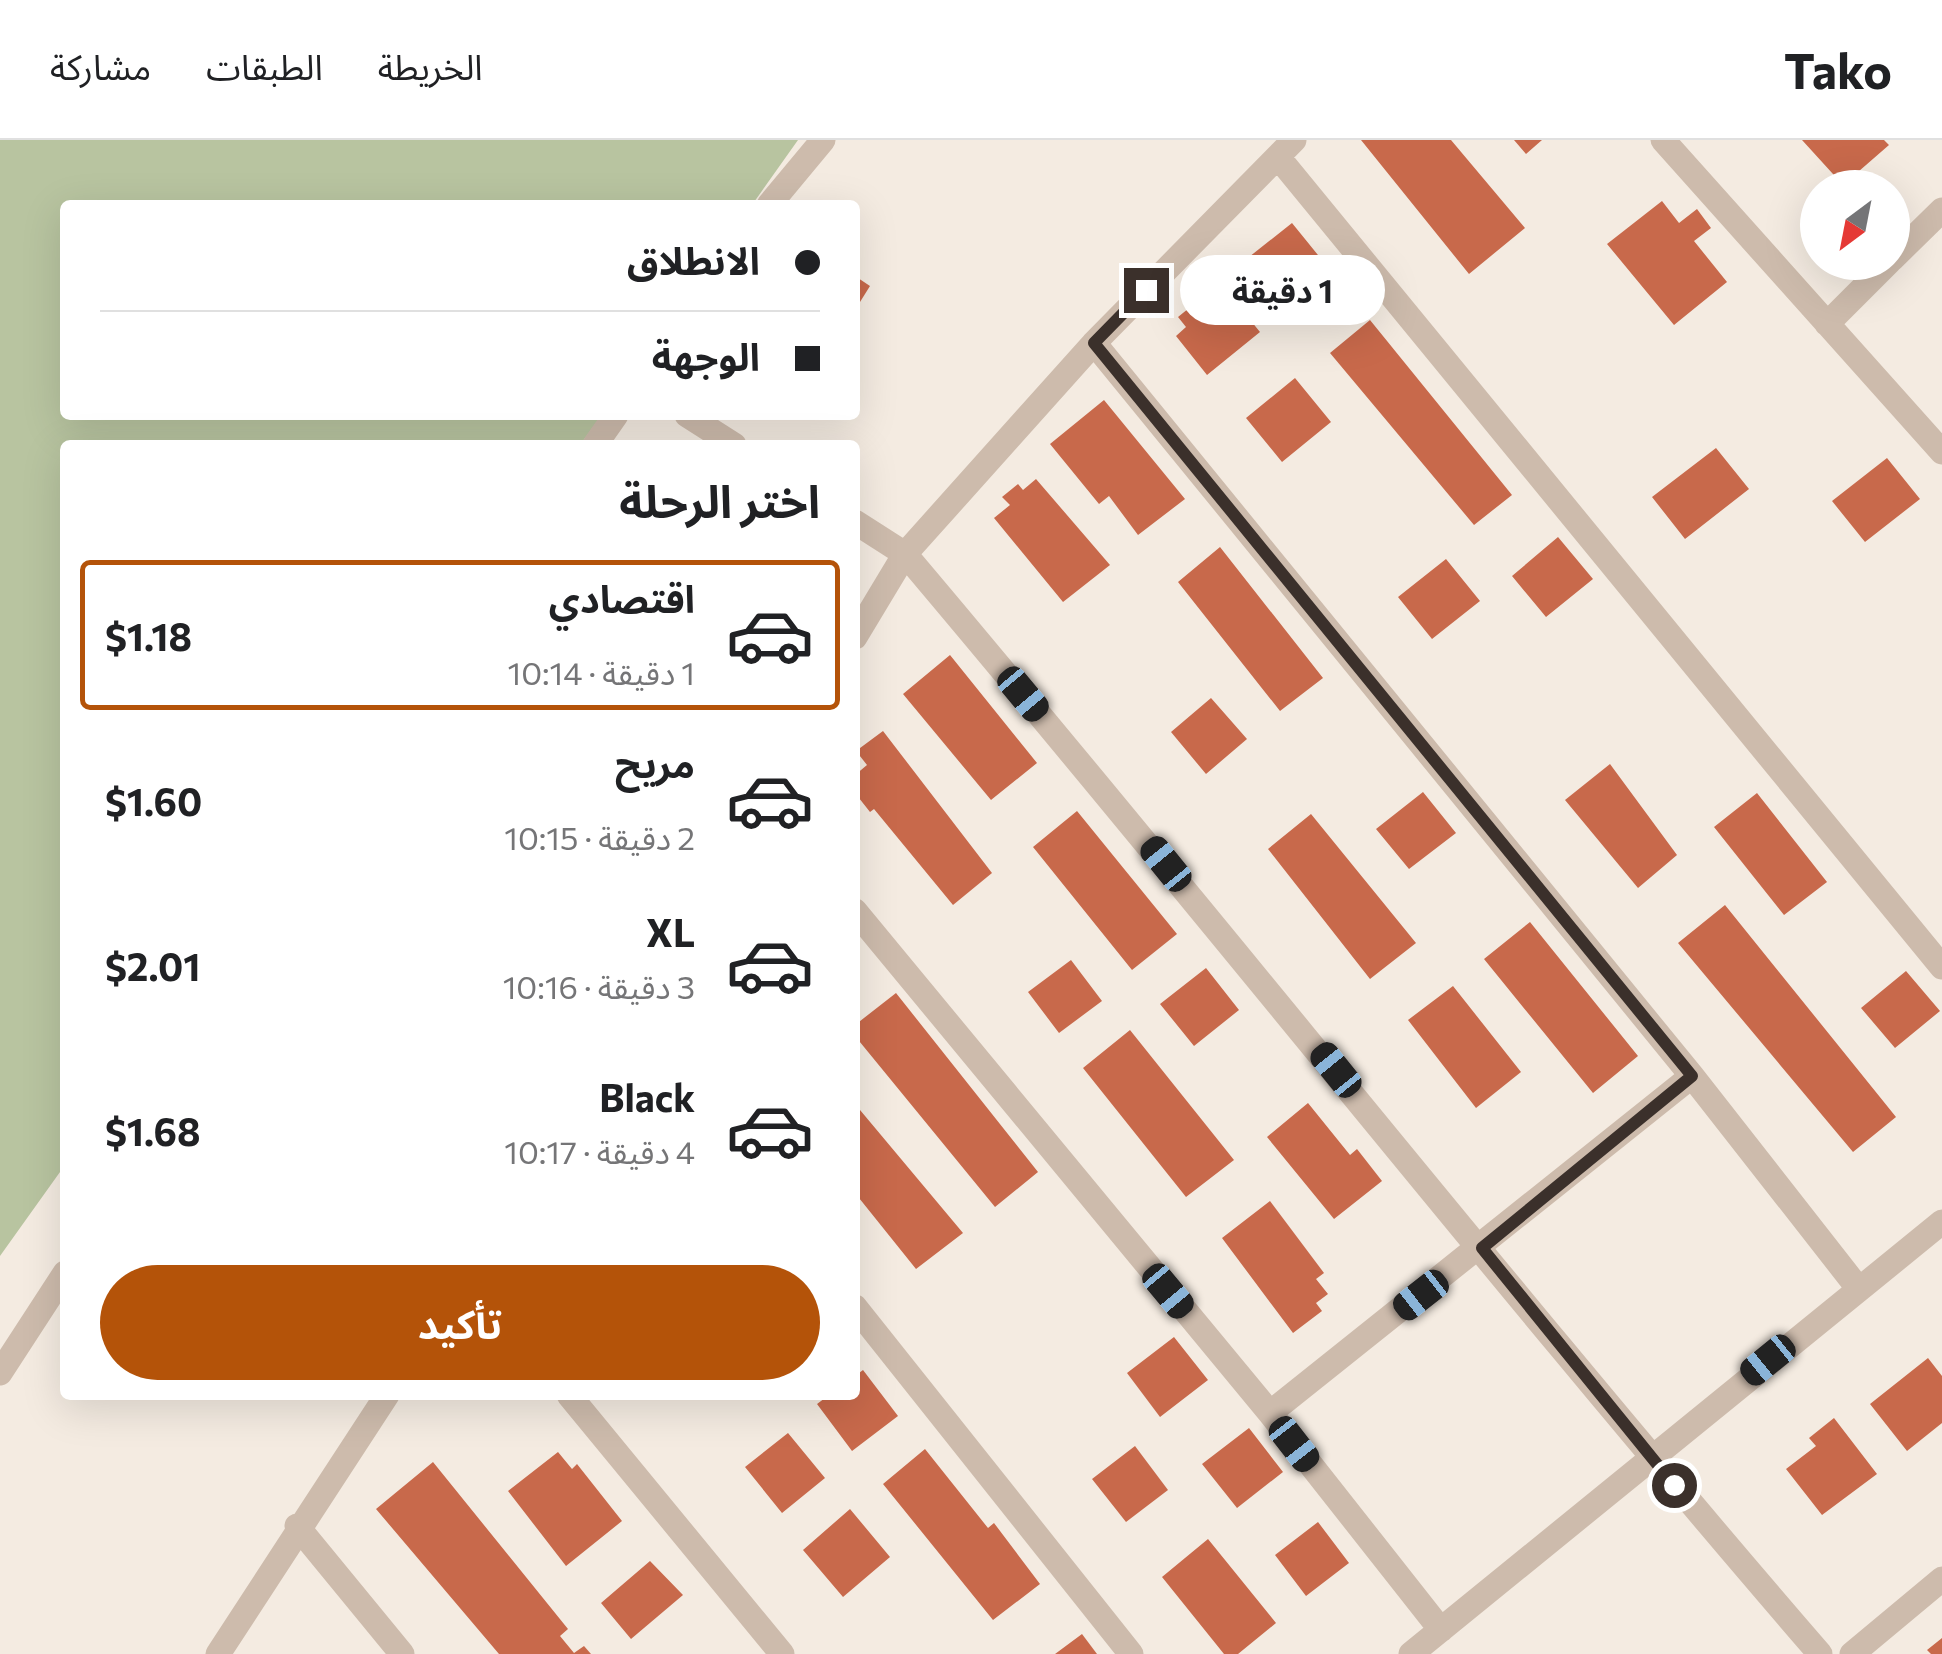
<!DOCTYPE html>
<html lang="ar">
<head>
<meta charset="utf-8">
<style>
	body { margin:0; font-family:Commissioner,"Noto Sans Arabic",sans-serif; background:#f6f6f6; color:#202124; direction:rtl; height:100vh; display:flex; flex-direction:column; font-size:38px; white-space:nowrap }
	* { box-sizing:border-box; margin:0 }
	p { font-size:32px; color:#757577 }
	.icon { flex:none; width:55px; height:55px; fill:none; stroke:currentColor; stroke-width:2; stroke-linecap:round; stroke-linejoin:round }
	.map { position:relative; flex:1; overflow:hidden; direction:ltr }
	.panel { position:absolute; left:60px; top:300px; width:800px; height:960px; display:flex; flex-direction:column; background:#fff; border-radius:10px; box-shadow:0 10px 40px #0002; direction:rtl }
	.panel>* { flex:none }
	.banner { position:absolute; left:60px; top:60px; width:800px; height:220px; border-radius:10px; box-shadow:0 10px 40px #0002; direction:rtl; display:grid; align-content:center; height:220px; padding:0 40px; background:#fff }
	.needle { width:65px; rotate:212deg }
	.fabs { position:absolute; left:1800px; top:30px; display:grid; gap:20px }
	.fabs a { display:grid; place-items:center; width:110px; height:110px; border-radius:50%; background:#fff; box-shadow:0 10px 40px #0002; font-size:50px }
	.end { position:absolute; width:45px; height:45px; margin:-22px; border:12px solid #3b302b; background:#fff; box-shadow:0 0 0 5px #fff }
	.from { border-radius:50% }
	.bubble { position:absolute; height:70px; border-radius:35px; background:#fff; box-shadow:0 10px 40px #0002; font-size:32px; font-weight:700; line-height:70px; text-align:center; direction:rtl }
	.car { position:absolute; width:30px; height:60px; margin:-30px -15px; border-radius:12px; box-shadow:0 0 8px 2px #0007; background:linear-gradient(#222 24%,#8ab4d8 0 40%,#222 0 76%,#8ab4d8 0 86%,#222 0) }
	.banner b { display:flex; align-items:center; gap:35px; height:95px; font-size:38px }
	.banner b+b { border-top:2px solid #e0e0e0 }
	.banner i { width:25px; height:25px; background:#202124 }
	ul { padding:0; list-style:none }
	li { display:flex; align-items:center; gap:30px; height:150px; margin:0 20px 15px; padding:0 20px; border:5px solid transparent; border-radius:10px }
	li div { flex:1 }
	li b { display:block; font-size:38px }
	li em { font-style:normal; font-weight:700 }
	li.current { border-color:#b45309 }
	li>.icon { width:90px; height:90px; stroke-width:1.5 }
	h2 { padding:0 40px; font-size:45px; line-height:120px }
	.action { display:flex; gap:20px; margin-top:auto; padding:20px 40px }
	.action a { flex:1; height:115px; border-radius:60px; background:#b45309; color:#fff; font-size:40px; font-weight:700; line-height:115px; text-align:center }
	header { display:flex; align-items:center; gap:60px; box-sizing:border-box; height:140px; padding:0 50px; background:#fff; border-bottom:2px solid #e0e0e0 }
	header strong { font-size:48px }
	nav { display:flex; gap:55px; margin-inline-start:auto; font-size:35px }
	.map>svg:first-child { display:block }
	.green { fill:#b8c4a0 }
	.building { fill:#c8694b }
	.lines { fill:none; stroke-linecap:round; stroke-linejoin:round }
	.minor { stroke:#cdbbac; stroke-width:25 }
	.route { stroke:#3b302b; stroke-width:12 }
</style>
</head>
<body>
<header>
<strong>Tako</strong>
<nav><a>الخريطة</a><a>الطبقات</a><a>مشاركة</a></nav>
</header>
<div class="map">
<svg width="1942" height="1514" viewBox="0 0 1942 1514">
	<rect width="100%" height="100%" fill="#f4ebe1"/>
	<path class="green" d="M0,0H798L752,65H65V275H602L580,305H65V1025L0,1116Z"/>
	<path class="building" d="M1361,0H1451L1525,88L1469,134Z
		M1514,0H1542L1526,14Z
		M1802,0H1884L1889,5L1843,45Z
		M1662,61L1679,83L1697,69L1711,88L1694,101L1727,142L1674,185L1607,104Z
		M1292,83L1335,136L1291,170L1249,117Z
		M855,136L870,146L855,170Z
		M1220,143L1260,192L1207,235L1176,196L1186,187L1178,177Z
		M1370,180L1512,355L1474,385L1330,213Z
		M1295,238L1331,282L1282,322L1246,278Z
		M1104,260L1185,359L1138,395L1109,356L1099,364L1050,304Z
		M1716,308L1749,349L1685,399L1652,357Z
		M1887,318L1920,359L1865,402L1832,361Z
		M1036,339L1110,425L1063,462L994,378L1010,365L1002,357L1018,344L1023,350Z
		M1558,397L1593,439L1546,477L1512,436Z
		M1220,407L1323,538L1280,571L1178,442Z
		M1446,419L1480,461L1432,499L1398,457Z
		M950,515L1037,623L991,660L903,554Z
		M1211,558L1247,599L1206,634L1171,592Z
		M883,591L992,733L953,765L874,669L870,672L855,653V635L867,625L856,611Z
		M1610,624L1677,715L1638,748L1565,660Z
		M1423,652L1456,693L1409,729L1376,689Z
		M1757,653L1827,742L1784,775L1714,687Z
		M1077,671L1177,794L1132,830L1033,707Z
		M1311,674L1416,803L1370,839L1268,709Z
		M1725,765L1896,977L1853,1012L1678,803Z
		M1530,782L1638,916L1593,953L1484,819Z
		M1071,820L1102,861L1059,893L1028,852Z
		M1206,828L1239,870L1194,906L1160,864Z
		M1906,831L1940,871L1895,908L1861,868Z
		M1453,846L1521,932L1476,968L1408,880Z
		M896,853L1038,1032L995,1067L855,896V885Z
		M1130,890L1234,1020L1186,1057L1083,928Z
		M1308,963L1350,1015L1357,1009L1382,1041L1334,1079L1267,997Z
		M855,964L963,1093L916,1129L855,1053Z
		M1270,1061L1324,1133L1316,1139L1328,1154L1316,1163L1322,1171L1293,1193L1222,1098Z
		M1174,1197L1208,1240L1160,1277L1127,1233Z
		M1928,1218L1942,1236V1283L1907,1311L1870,1264Z
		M863,1230L898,1276L852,1311L817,1264L829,1255H855V1236Z
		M1834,1278L1877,1334L1822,1375L1786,1329L1816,1306L1809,1298Z
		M1249,1288L1283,1332L1237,1368L1202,1324Z
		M788,1293L825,1338L782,1373L745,1327Z
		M1135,1306L1168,1350L1126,1382L1092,1339Z
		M925,1309L988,1388L994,1383L1040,1444L993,1480L883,1344Z
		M558,1312L572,1329L577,1324L622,1381L566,1426L508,1351Z
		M433,1322L568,1489L560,1496L574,1513L584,1506L591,1514H499L376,1369Z
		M850,1369L890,1417L843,1457L803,1410Z
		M1318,1382L1349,1423L1306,1456L1275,1415Z
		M1208,1399L1276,1483L1238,1514H1224L1162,1437Z
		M650,1421L683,1455L631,1499L601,1463Z
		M1082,1494L1097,1514H1055Z
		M1942,1498V1514H1931L1927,1510Z"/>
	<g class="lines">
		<path class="minor" d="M1663,0L1942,312
			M1278,17L1942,827
			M769,65L823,0
			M1892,119L1942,70
			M1827,184L1889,122
			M1094,203L1692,936L1858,1148
			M687,275L734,305
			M595,305L616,275
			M855,382L905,414C1213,778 1508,1153 1820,1514
			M855,497L905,414L1094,203L1294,0
			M855,771L1270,1273L1441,1490
			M855,1167L1131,1514
			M0,1233L65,1133
			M569,1255L782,1514
			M1270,1273L1692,936
			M297,1386L402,1514
			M218,1514L387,1255
			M1411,1514L1942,1082
			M1852,1514L1942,1439"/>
	</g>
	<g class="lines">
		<path class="route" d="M1146,150L1094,203L1692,936L1482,1108L1674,1345"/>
	</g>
</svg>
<div class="fabs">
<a><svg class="needle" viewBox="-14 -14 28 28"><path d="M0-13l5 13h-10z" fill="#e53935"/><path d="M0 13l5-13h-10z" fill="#757577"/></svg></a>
</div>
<i class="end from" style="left:1674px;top:1345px"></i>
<i class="end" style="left:1146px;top:150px"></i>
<div class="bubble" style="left:1180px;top:115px;width:205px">1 دقيقة</div>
<i class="car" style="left:1023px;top:554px;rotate:140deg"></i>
<i class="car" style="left:1166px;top:724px;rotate:321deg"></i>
<i class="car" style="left:1336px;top:930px;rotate:321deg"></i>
<i class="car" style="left:1168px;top:1151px;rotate:140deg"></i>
<i class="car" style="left:1421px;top:1155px;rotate:232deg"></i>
<i class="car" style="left:1768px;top:1220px;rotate:231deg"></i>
<i class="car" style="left:1294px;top:1304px;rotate:142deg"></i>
<div class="banner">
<b><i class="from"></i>الانطلاق</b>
<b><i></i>الوجهة</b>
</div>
<section class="panel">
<h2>اختر الرحلة</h2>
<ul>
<li class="current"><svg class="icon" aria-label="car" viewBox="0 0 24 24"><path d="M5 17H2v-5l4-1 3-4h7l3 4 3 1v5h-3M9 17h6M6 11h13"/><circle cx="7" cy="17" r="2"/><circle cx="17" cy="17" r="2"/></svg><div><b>اقتصادي</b><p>1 دقيقة · 10:14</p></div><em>$1.18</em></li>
<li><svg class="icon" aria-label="car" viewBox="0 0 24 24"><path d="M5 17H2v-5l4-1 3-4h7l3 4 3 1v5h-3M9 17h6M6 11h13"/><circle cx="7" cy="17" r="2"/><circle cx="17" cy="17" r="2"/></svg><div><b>مريح</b><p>2 دقيقة · 10:15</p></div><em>$1.60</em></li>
<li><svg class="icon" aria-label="car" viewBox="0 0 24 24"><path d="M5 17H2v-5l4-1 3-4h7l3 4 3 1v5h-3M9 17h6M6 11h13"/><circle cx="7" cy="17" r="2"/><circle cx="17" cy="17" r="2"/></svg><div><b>XL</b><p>3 دقيقة · 10:16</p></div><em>$2.01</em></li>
<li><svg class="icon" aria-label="car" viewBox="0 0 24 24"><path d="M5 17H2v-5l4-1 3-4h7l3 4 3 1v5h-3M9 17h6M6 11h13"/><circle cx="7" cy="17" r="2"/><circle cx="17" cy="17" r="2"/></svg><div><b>Black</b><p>4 دقيقة · 10:17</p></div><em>$1.68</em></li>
</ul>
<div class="action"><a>تأكيد</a></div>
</section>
</div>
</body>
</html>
